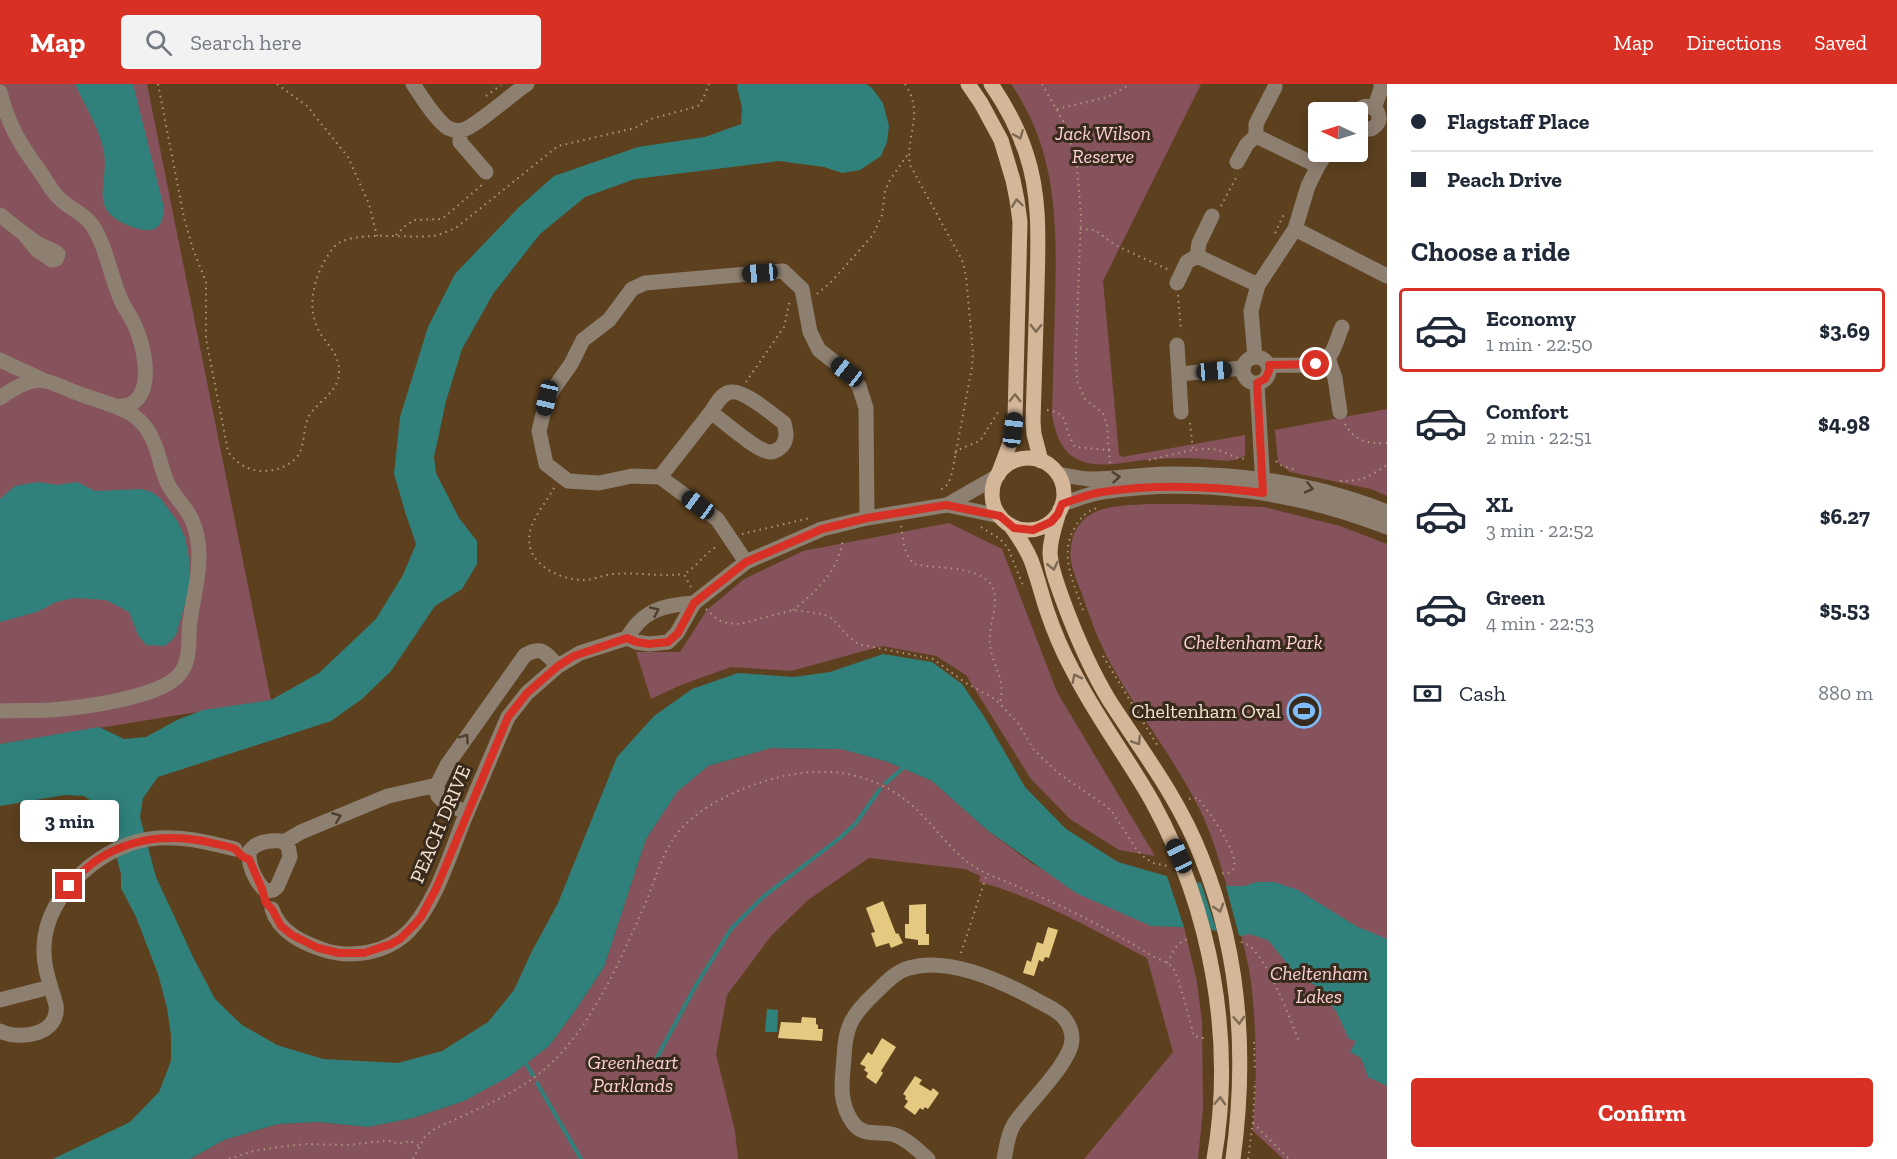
<!DOCTYPE html>
<html lang="en">
<head>
<meta charset="utf-8">
<style>
	body { margin:0; font-family:"Zilla Slab",serif; background:#f2f2f3; color:#1f2937; height:100vh; display:flex; flex-direction:column; font-size:22px; white-space:nowrap }
	* { box-sizing:border-box; margin:0 }
	p { font-size:20px; color:#747a83 }
	.icon { flex:none; width:33px; height:33px; fill:none; stroke:currentColor; stroke-width:2; stroke-linecap:round; stroke-linejoin:round }
	.map { position:relative; flex:1; overflow:hidden }
	.sheet { display:flex; flex-direction:column; background:#fff; width:510px }
	.sheet>* { flex:none }
	.hud { display:grid; align-content:center; height:132px; padding:0 24px; background:#fff }
	.needle { width:39px; rotate:274deg }
	.tools { position:absolute; left:1308px; top:18px; display:grid; gap:12px }
	.tools a { display:grid; place-items:center; width:60px; height:60px; border-radius:6px; background:#fff; box-shadow:0 3px 15px #0003; font-size:30px }
	.end { position:absolute; width:27px; height:27px; margin:-14px; border:8px solid #d93025; background:#fff; box-shadow:0 0 0 3px #fff }
	.from { border-radius:50% }
	.bubble { position:absolute; height:42px; border-radius:6px; background:#fff; box-shadow:0 3px 15px #0003; font-size:20px; font-weight:800; line-height:42px; text-align:center }
	.car { position:absolute; width:18px; height:36px; margin:-18px -9px; border-radius:8px; box-shadow:0 0 4px 2px #0007; background:linear-gradient(#222 24%,#8ab4d8 0 40%,#222 0 76%,#8ab4d8 0 86%,#222 0) }
	.hud b { display:flex; align-items:center; gap:21px; height:57px; font-size:22px }
	.hud b+b { border-top:2px solid #e0e1e3 }
	.hud i { width:15px; height:15px; background:#1f2937 }
	ul { padding:0; list-style:none }
	li { display:flex; align-items:center; gap:18px; height:84px; margin:0 12px 9px; padding:0 12px; border:3px solid transparent; border-radius:6px }
	li div { flex:1 }
	li b { display:block; font-size:22px }
	li em { font-style:normal; font-weight:800 }
	li.current { border-color:#d93025 }
	li>.icon { width:54px; height:54px; stroke-width:1.5 }
	h2 { padding:0 24px; font-size:27px; line-height:72px }
	.pay { display:flex; align-items:center; gap:15px; height:66px; padding:0 24px; font-size:22px }
	.pay p { margin-inline-start:auto }
	.primary-button { display:flex; gap:12px; margin-top:auto; padding:12px 24px }
	.primary-button a { flex:1; height:69px; border-radius:6px; background:#d93025; color:#fff; font-size:24px; font-weight:800; line-height:69px; text-align:center }
	header { display:flex; align-items:center; gap:36px; box-sizing:border-box; height:84px; padding:0 30px; background:#d93025; color:#fff }
	header strong { font-size:28px }
	nav { display:flex; gap:33px; margin-inline-start:auto; font-size:21px }
	.search { width:420px; height:54px; background:#f2f2f3; display:flex; align-items:center; gap:15px; box-sizing:border-box; padding:0 21px; border-radius:6px; color:#747a83; font-size:22px }
	main { display:flex; flex:1; min-height:0 }
	.map>svg:first-child { display:block }
	.green { fill:#86525b }
	.water { fill:#30817b }
	.pier { fill:#5d411f }
	.lines { fill:none; stroke-linecap:round; stroke-linejoin:round }
	.stream { stroke:#30817b; stroke-width:4 }
	.building { fill:#e6c980 }
	.path { stroke:#ae977e; stroke-width:2; stroke-dasharray:1.5 4.5; stroke-linecap:butt }
	.minor { stroke:#8e8071; stroke-width:15 }
	.major { stroke:#d3b798; stroke-width:15 }
	.oneway { stroke:#7e6a54 }
	.oneway2 { stroke:#4e4031 }
	.route { stroke:#d93025; stroke-width:8 }
	.labels { text-anchor:middle; stroke-width:6; stroke-linejoin:round; paint-order:stroke }
	.park-label { font-size:20px; font-style:italic; fill:#fed1d8; stroke:#382b1c }
	.poi-label { font-size:20px; fill:#f6e4d2; stroke:#382b1c; text-anchor:end }
	.street-label { font-size:20px; fill:#f6e4d2; stroke:#382b1c }
</style>
</head>
<body>
<header>
<strong>Map</strong>
<div class="search"><svg class="icon" aria-label="search" viewBox="0 0 24 24"><circle cx="10" cy="10" r="6"/><path d="M15 15l6 6"/></svg>Search here</div>
<nav><a>Map</a><a>Directions</a><a>Saved</a></nav>
</header>
<main>
<div class="map">
<svg width="1387" height="1075" viewBox="0 0 1387 1075">
	<rect width="100%" height="100%" fill="#5d411f"/>
	<path class="green" d="M0,0H147L271,616L0,660Z
		M1011,0H1201L1103,197L1119,370L1122,373L1245,351V371C1234,380 1219,376 1205,375C1185,373 1165,374 1145,376C1125,378 1104,384 1084,378C1062,371 1056,352 1052,331C1053,295 1054,258 1055,221C1057,142 1058,68 1011,0Z
		M1387,325V412L1371,405L1290,388L1278,378L1275,346Z
		M1150,420H1188L1264,423L1340,442L1387,460V1075H1283L1253,1047C1257,997 1257,948 1251,898C1247,868 1237,838 1229,810C1221,783 1213,753 1201,728C1177,679 1143,636 1116,589C1101,564 1091,537 1082,510C1076,495 1068,478 1071,462C1078,420 1116,422 1150,420Z
		M949,439L1002,465L1057,608L1155,772L1119,766L1070,735L1031,695L966,591L936,572L882,562L791,587L731,583L681,601L651,615L636,568H680L707,526L744,495L803,467Z
		M771,664L841,665L888,678L932,697L987,746L1033,780L1151,842L1184,843L1197,898L1202,938L1203,1025L1198,1075H1084L1173,968L1147,874C1092,845 1039,814 979,798L980,792L965,785L869,774L808,816L771,852L727,911L716,970L735,1047L738,1075H190L224,1056L278,1040L318,1038L368,1043L413,1034L464,1017L549,962L577,924L604,883L646,755L677,707L708,682Z"/>
	<path class="water" d="M75,0H133L164,124C163,134 162,144 150,146C142,147 131,143 123,139C89,123 109,97 104,69C100,45 85,22 75,0Z
		M738,0H866L872,4L883,19L889,42L887,58L881,72L860,86L842,89L824,83L779,77L635,95L585,113L540,150L493,210L462,265L446,317L434,373L436,389L459,434L477,457V480L462,505L435,522L391,587L362,615L331,637L158,693L143,714L140,733L156,793L193,873L215,915L242,941L277,961L323,975L398,979L442,967L488,938L514,906L531,869L558,819L617,673L654,632L692,605L738,589L794,593L830,588L883,570L932,578L962,600L985,634L1025,703L1066,745L1118,778L1180,796L1227,802H1244L1257,798H1274L1298,806L1356,842L1387,855V1002L1368,993L1361,974L1350,968L1356,957L1349,955L1336,927L1316,902L1294,888L1268,856L1249,850L1241,852L1202,844L1151,842L1076,809L987,746L932,697L888,678L841,665L771,664L708,682L677,708L646,755L604,883L577,924L549,962L510,992L464,1017L413,1034L368,1043L318,1038L278,1040L224,1056L190,1075H53L130,1038L159,1008L171,977V951L167,924L158,890L136,833L121,804V790L104,726L84,712L65,711L0,722V660L99,643L124,655L146,653L177,636L203,626L271,616L319,589L376,535L403,491L416,460L406,431L394,390L400,333L428,243L455,190L519,123L554,92L638,63L705,53L741,40L742,24L737,3Z
		M38,398L57,401L77,398L95,407L141,405L152,408L161,415L178,438L185,453L189,474L190,494L188,510L176,551L171,557L164,562L146,561L138,551L129,528L106,516L74,514L56,518L37,528L0,538V415L15,402Z
		M767,925L778,926L777,948H765Z"/>
	<path class="pier" d="M1166,789L1195,795L1212,849L1185,846Z
		M1200,796L1225,799L1240,855L1218,850Z"/>
	<g class="lines">
		<path class="stream" d="M886,699L903,684
			M654,979L695,903L731,845L763,813L841,753L856,739L880,705
			M526,980L533,991
			M537,999L581,1075"/>
	</g>
	<path class="building" d="M883,817L896,850L898,849L903,859L891,864L889,859L876,863L871,849L875,848L866,824Z
		M926,820V850H929V861H918V856L905,854V840H909V821Z
		M1048,843L1058,846L1049,874L1045,873L1043,878L1039,876L1034,892L1023,889L1027,876L1031,878L1037,858L1043,860Z
		M802,933L816,934V940L818,941V945H823L822,957L778,954L781,938L801,939Z
		M882,954L896,963L881,987L883,989L876,1000L866,993L868,989L864,986L866,983L860,980L868,968L872,971Z
		M915,992L922,996L919,1000L931,1007L933,1004L939,1009L928,1025L925,1023L923,1026L920,1024L915,1031L904,1023L908,1017L905,1015L906,1012L903,1010Z"/>
	<g class="lines">
		<path class="path" d="M158,0L184,134L193,165L206,198V255L228,367C234,378 249,387 262,387C275,387 285,384 295,375C306,365 302,345 309,332C318,317 339,308 339,288C340,267 322,258 316,240C306,215 318,183 334,163C350,145 408,155 432,152C441,151 449,147 457,143L558,62L635,44L651,35L698,22L703,15L709,0
			M277,0L307,22L348,73L369,120L377,152
			M905,0C925,30 905,52 910,81L962,176L966,192L973,269L972,283L952,389L948,400L938,408
			M1042,0L1066,42L1077,82L1081,131L1076,268L1077,297L1085,315L1103,329L1107,342L1109,366
			M486,12L501,1
			M1057,25L1108,13L1130,0
			M1221,122L1238,90
			M1080,145L1095,146L1115,161L1169,186
			M1275,149L1284,130
			M396,151L404,143L414,136L442,135L482,101
			M817,210L832,197L873,151L882,131L885,107L890,96L908,70
			M1178,211L1181,247
			M746,298L784,243L790,215
			M1047,326C1065,329 1064,334 1068,349C1070,354 1073,359 1075,363L1109,366L1110,380
			M1190,339L1193,366
			M1345,340C1354,357 1368,360 1387,359
			M955,369L962,364L980,357L1000,325
			M1149,376C1169,372 1190,364 1211,365C1224,365 1235,377 1247,374
			M1276,377L1280,381L1297,386
			M1340,397C1362,397 1369,393 1387,381
			M554,404C547,417 533,433 530,448C523,479 559,496 584,496C595,496 604,490 615,490C638,488 661,493 684,490
			M901,442C903,455 904,471 914,480C938,486 996,479 995,516C995,531 988,545 990,561C993,584 1006,595 1000,619
			M981,443L1000,455L1008,464L1024,504
			M742,450L810,434
			M691,503L684,490C697,483 704,469 718,462
			M706,525L718,536L727,539L740,540L793,526L823,530L833,535L846,550L858,560L933,575L966,599L995,615L1018,639L1034,666L1058,689L1106,722L1113,729L1137,766L1145,774L1153,779L1168,782
			M793,526C816,508 840,485 843,454
			M1083,526C1074,500 1059,471 1074,445C1080,434 1085,428 1097,424
			M1103,572L1159,664
			M1189,715L1198,714C1208,727 1239,768 1234,784C1233,787 1230,788 1227,790L1221,789
			M1241,858C1264,861 1290,936 1299,957
			M961,869L987,790
			M1167,879C1173,869 1177,855 1191,855
			M1254,958L1255,988
			M1253,1039L1289,1075
			M229,1075L254,1067L278,1063L305,1060L348,1061L383,1057H392L398,1060L410,1057L419,1062
			M413,1075L424,1054L433,1046C479,1023 527,1008 562,968C600,925 623,870 646,818C655,796 662,770 676,751C696,725 730,709 759,699C788,689 823,684 852,691C878,697 902,710 920,729C943,752 959,778 990,791C1044,813 1099,839 1149,870C1156,875 1167,877 1172,883C1179,891 1190,939 1194,952L1207,955
			M1248,1075L1253,1038L1255,997"/>
		<path class="minor" d="M413,0C422,13 435,35 448,44C452,46 457,47 462,46C474,44 513,9 527,0
			M0,8C9,43 20,60 41,89C47,98 52,108 60,115C70,125 84,129 92,141C106,162 110,190 120,214C124,224 131,232 135,242C146,266 158,326 115,322
			M1374,24L1381,5V0
			M1357,28C1363,20 1371,21 1377,27C1381,35 1379,41 1371,45H1363L1358,40
			M460,47V58L486,88
			M1256,52L1318,82
			M1237,78L1247,60L1256,52V40L1275,3
			M0,131C13,141 26,152 40,161C46,164 53,166 58,170L56,175L52,176L37,166L25,151
			M1295,145L1387,192
			M1197,172L1258,201
			M1177,199L1187,178L1197,172L1199,159L1212,132
			M1177,261L1181,328
			M1255,273L1251,227L1258,201L1295,145L1308,102L1318,82L1327,68
			M1243 286a13 13 0 1 1 26 0a13 13 0 1 1-26 0Z
			M1328,274L1335,294L1340,328
			M0,276L43,296
			M1269,281C1282,281 1320,284 1329,273C1335,265 1338,252 1342,243
			M1179,290L1243,284
			M1257,299L1263,403
			M0,314C11,306 31,293 46,297C57,300 69,306 80,310C113,323 141,323 155,361C160,374 162,388 168,400C174,412 185,422 191,434C207,468 195,502 190,537C187,557 193,577 177,593C155,614 81,624 50,626C34,627 17,626 0,627
			M1058,390C1068,392 1079,394 1089,395C1115,396 1141,390 1167,390C1242,389 1317,400 1387,428
			M660,393L711,328C722,336 758,368 770,368C774,368 779,365 782,362C788,355 786,347 784,339C772,330 744,306 731,308C721,309 716,321 711,328
			M1062,420C1075,416 1088,410 1102,408C1198,393 1297,408 1387,443
			M947,421L1000,432
			M746,478L717,435L660,393L632,392L599,399L568,397L546,380L539,347L547,314L571,280L583,256L609,236L632,205L645,199L783,187L802,205L810,248L819,266L847,288L859,302L866,324L867,434
			M627,554C643,526 663,521 694,519
			M467,729L444,718L438,712L437,701L447,681L525,571C543,561 546,570 558,582
			M281,757L288,761L290,773L277,803L273,806L266,807C256,799 248,781 249,768C256,758 269,756 281,757Z
			M284,758L301,748L388,712L437,701
			M272,825C279,848 303,859 324,866C352,875 387,869 409,847C435,820 449,773 463,738C478,703 493,668 508,633L527,609L558,582L580,569L627,554L636,558L649,560L668,558L677,549L694,519L746,478L822,445L867,434L947,421L996,393
			M0,916L50,903
			M0,947C21,957 60,950 56,921C51,902 43,884 44,863C45,808 106,757 158,754C185,752 210,759 235,765
			M928,1075C919,1067 907,1055 895,1051C881,1046 864,1054 853,1039C838,1018 842,998 844,974C845,944 851,932 873,911C884,901 894,888 909,884C949,872 1004,898 1038,917C1047,922 1058,926 1064,934C1069,940 1072,948 1072,955C1072,978 1027,1020 1014,1040C1007,1051 1007,1063 1004,1075"/>
		<path class="major" d="M968,0L981,19L1001,56L1013,96L1017,116L1020,138L1015,334L1010,359L998,391
			M991,0C1006,22 1018,44 1026,69C1041,113 1038,159 1037,205C1036,250 1034,294 1033,338L1034,350L1041,377
			M992 410a36 36 0 1 1 72 0a36 36 0 1 1-72 0Z
			M1060,425C1056,439 1050,454 1050,469C1051,487 1059,505 1065,522C1077,554 1091,586 1109,616C1142,667 1179,715 1201,772C1240,868 1247,973 1233,1075
			M1010,441C1018,452 1026,464 1031,476C1037,492 1041,508 1046,524C1053,545 1062,567 1073,587C1096,633 1128,674 1153,719C1211,826 1235,955 1214,1075"/>
	</g>
	<defs><path id="oneway-chevron" d="M-2-3.5L2.5 0L-2 3.5" fill="none" stroke-width="1.6" stroke-linecap="round" stroke-linejoin="round" transform="scale(1.5)"/></defs>
	<g class="oneway">
		<use href="#oneway-chevron" transform="translate(1019 51) rotate(68)"/>
		<use href="#oneway-chevron" transform="translate(1017 119) rotate(-98)"/>
		<use href="#oneway-chevron" transform="translate(1036 244) rotate(91)"/>
		<use href="#oneway-chevron" transform="translate(1015 314) rotate(-89)"/>
		<use href="#oneway-chevron" transform="translate(1053 482) rotate(77)"/>
		<use href="#oneway-chevron" transform="translate(1076 594) rotate(-117)"/>
		<use href="#oneway-chevron" transform="translate(1137 657) rotate(57)"/>
		<use href="#oneway-chevron" transform="translate(1219 824) rotate(73)"/>
		<use href="#oneway-chevron" transform="translate(1239 936) rotate(87)"/>
		<use href="#oneway-chevron" transform="translate(1220 1017) rotate(-87)"/>
	</g>
	<g class="oneway2">
		<use href="#oneway-chevron" transform="translate(1116 393) rotate(-5)"/>
		<use href="#oneway-chevron" transform="translate(1309 404) rotate(13)"/>
		<use href="#oneway-chevron" transform="translate(655 527) rotate(-25)"/>
		<use href="#oneway-chevron" transform="translate(465 654) rotate(-55)"/>
		<use href="#oneway-chevron" transform="translate(337 733) rotate(-22)"/>
	</g>
	<g class="lines">
		<path class="route" d="M69,802C104,759 155,747 208,758C214,760 230,762 235,765C240,769 241,774 249,775L262,805L266,819L272,825L281,842L292,851L318,864L339,869H364L391,860L400,855L415,840L421,833L436,805L508,633L527,609L558,582L574,572L627,554L636,558L649,560L668,558L678,549L694,519L746,478L822,445L867,434L946,421L1000,432L1014,444L1033,446L1051,438L1058,430L1062,420C1075,416 1088,410 1102,408C1155,400 1210,402 1263,409L1257,299L1265,295L1269,287V281L1316,280"/>
	</g>
	<defs>
		<g id="stadium-ring" transform="scale(1.725)"><circle r="9.5" fill="#382b1c" stroke="#7fbdfa" stroke-width="1.5"/><path d="M0-5a6.5 5 0 1 0 0 10a6.5 5 0 1 0 0-10ZM-3.5-1.8h7v3.6h-7Z" fill="#7fbdfa"/></g>
	</defs>
	<g fill-rule="evenodd">
		<use href="#stadium-ring" x="1304" y="627"/>
	</g>
	<g class="labels">
		<g class="park-label">
			<text x="1103" y="56">Jack Wilson<tspan x="1103" dy="23">Reserve</tspan></text>
			<text x="1253" y="565">Cheltenham Park</text>
			<text x="1319" y="896">Cheltenham<tspan x="1319" dy="23">Lakes</tspan></text>
			<text x="633" y="985">Greenheart<tspan x="633" dy="23">Parklands</tspan></text>
		</g>
		<g class="poi-label">
			<text x="1281" y="634">Cheltenham Oval</text>
		</g>
		<g class="street-label">
			<text transform="translate(440 740) rotate(-67)" y="7">PEACH DRIVE</text>
		</g>
	</g>
</svg>
<div class="tools">
<a><svg class="needle" viewBox="-14 -14 28 28"><path d="M0-13l5 13h-10z" fill="#e53935"/><path d="M0 13l5-13h-10z" fill="#747a83"/></svg></a>
</div>
<i class="end from" style="left:1316px;top:280px"></i>
<i class="end" style="left:69px;top:802px"></i>
<div class="bubble" style="left:20px;top:716px;width:99px">3 min</div>
<i class="car" style="left:760px;top:189px;rotate:265deg"></i>
<i class="car" style="left:1214px;top:287px;rotate:85deg"></i>
<i class="car" style="left:847px;top:288px;rotate:308deg"></i>
<i class="car" style="left:547px;top:314px;rotate:193deg"></i>
<i class="car" style="left:1013px;top:346px;rotate:7deg"></i>
<i class="car" style="left:698px;top:421px;rotate:306deg"></i>
<i class="car" style="left:1179px;top:772px;rotate:335deg"></i>
</div>
<section class="sheet">
<div class="hud">
<b><i class="from"></i>Flagstaff Place</b>
<b><i></i>Peach Drive</b>
</div>
<h2>Choose a ride</h2>
<ul>
<li class="current"><svg class="icon" aria-label="car" viewBox="0 0 24 24"><path d="M5 17H2v-5l4-1 3-4h7l3 4 3 1v5h-3M9 17h6M6 11h13"/><circle cx="7" cy="17" r="2"/><circle cx="17" cy="17" r="2"/></svg><div><b>Economy</b><p>1 min · 22:50</p></div><em>$3.69</em></li>
<li><svg class="icon" aria-label="car" viewBox="0 0 24 24"><path d="M5 17H2v-5l4-1 3-4h7l3 4 3 1v5h-3M9 17h6M6 11h13"/><circle cx="7" cy="17" r="2"/><circle cx="17" cy="17" r="2"/></svg><div><b>Comfort</b><p>2 min · 22:51</p></div><em>$4.98</em></li>
<li><svg class="icon" aria-label="car" viewBox="0 0 24 24"><path d="M5 17H2v-5l4-1 3-4h7l3 4 3 1v5h-3M9 17h6M6 11h13"/><circle cx="7" cy="17" r="2"/><circle cx="17" cy="17" r="2"/></svg><div><b>XL</b><p>3 min · 22:52</p></div><em>$6.27</em></li>
<li><svg class="icon" aria-label="car" viewBox="0 0 24 24"><path d="M5 17H2v-5l4-1 3-4h7l3 4 3 1v5h-3M9 17h6M6 11h13"/><circle cx="7" cy="17" r="2"/><circle cx="17" cy="17" r="2"/></svg><div><b>Green</b><p>4 min · 22:53</p></div><em>$5.53</em></li>
</ul>
<div class="pay"><svg class="icon" aria-label="cash" viewBox="0 0 24 24"><path d="M3 7h18v10H3z"/><circle cx="12" cy="12" r="2"/></svg>Cash<p>880 m</p></div>
<div class="primary-button"><a>Confirm</a></div>
</section>
</main>
</body>
</html>
